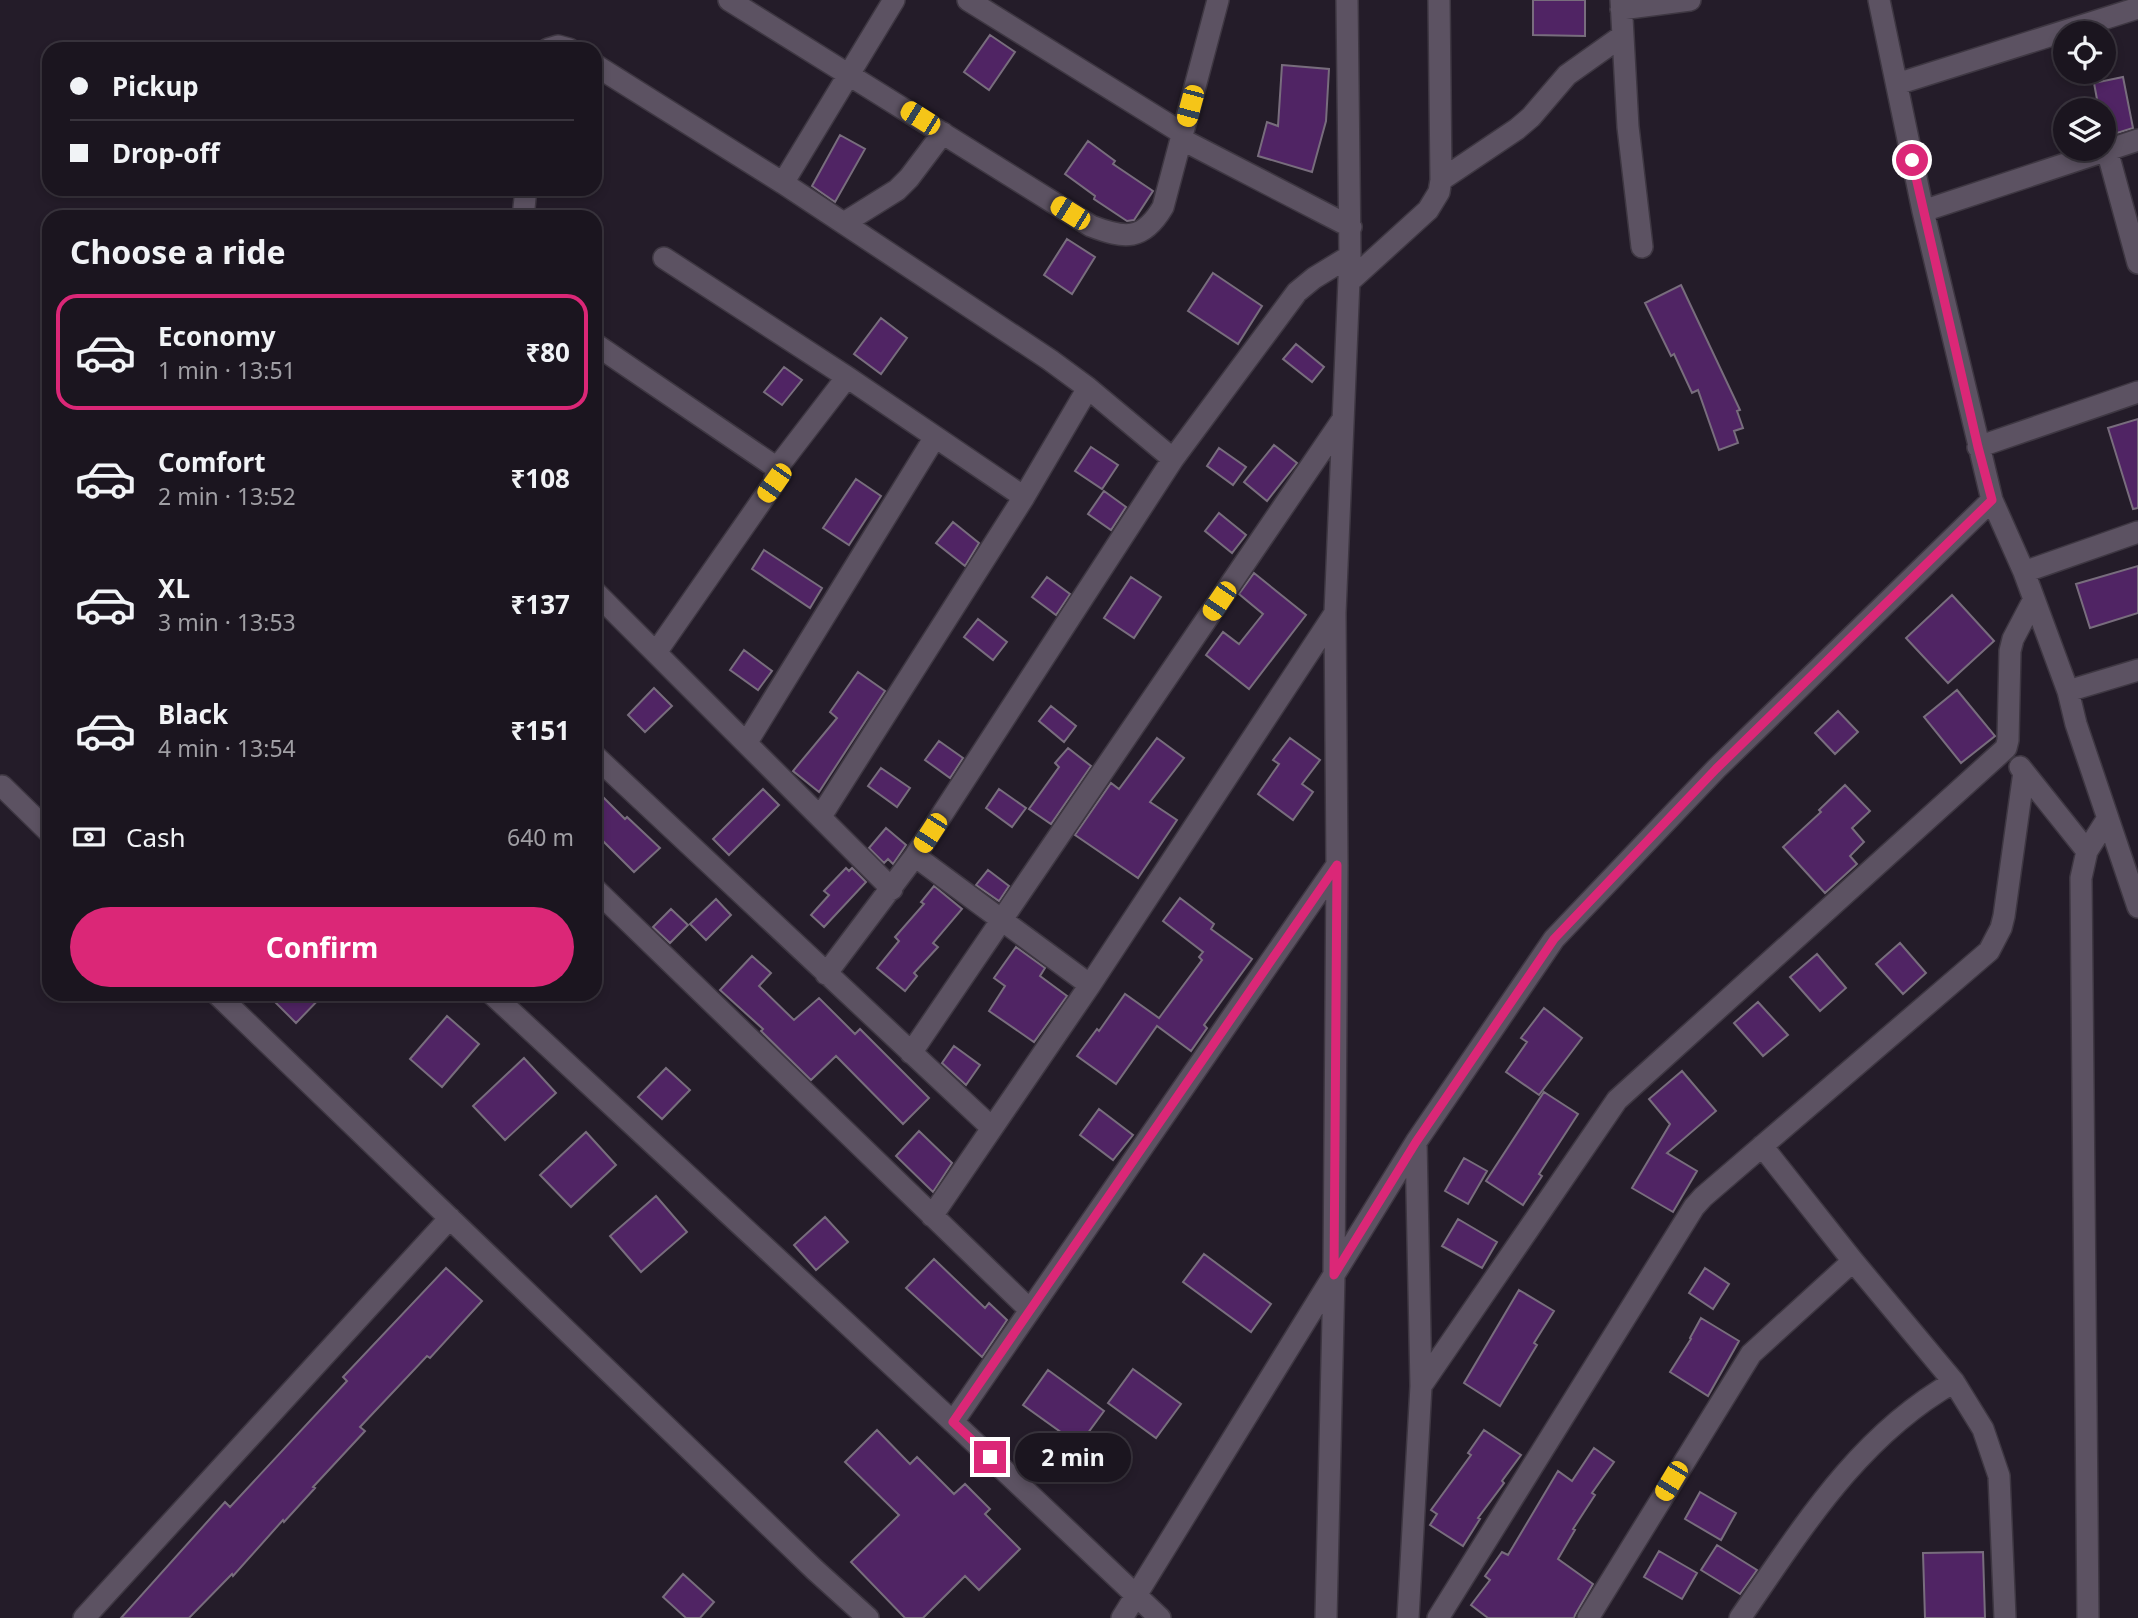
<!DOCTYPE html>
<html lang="en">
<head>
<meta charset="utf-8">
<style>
	body { margin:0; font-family:"Noto Sans",sans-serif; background:#28222c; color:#f1f3f6; height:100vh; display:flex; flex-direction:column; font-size:26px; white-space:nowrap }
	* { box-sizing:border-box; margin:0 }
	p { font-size:23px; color:#a09fa4 }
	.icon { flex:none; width:38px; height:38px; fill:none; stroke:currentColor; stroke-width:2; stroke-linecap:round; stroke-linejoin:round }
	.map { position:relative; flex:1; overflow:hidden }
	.drawer { position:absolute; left:42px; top:210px; width:560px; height:791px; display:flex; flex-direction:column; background:#1b151f; border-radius:21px; box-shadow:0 4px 10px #0003,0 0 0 2px #39343d }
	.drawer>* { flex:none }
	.hud { position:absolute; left:42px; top:42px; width:560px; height:154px; border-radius:21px; box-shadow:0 4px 10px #0003,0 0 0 2px #39343d; display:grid; align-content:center; height:154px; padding:0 28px; background:#1b151f }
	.buttons { position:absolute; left:2053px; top:21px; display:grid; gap:14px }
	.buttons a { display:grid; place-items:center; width:63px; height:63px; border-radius:50%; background:#1b151f; box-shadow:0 4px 10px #0003,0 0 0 2px #39343d; font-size:35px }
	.end { position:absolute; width:32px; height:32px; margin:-16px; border:9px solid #db2777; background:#fff; box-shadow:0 0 0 4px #fff }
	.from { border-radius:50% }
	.bubble { position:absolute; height:49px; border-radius:24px; background:#1b151f; box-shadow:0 4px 10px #0003,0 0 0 2px #39343d; font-size:23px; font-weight:700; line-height:49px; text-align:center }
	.car { position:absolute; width:21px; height:42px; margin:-21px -10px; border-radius:9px; box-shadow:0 0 5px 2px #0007; background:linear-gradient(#f5c518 24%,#345 0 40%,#f5c518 0 76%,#345 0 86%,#f5c518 0) }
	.hud b { display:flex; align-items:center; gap:24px; height:66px; font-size:26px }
	.hud b+b { border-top:2px solid #39343d }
	.hud i { width:18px; height:18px; background:#f1f3f6 }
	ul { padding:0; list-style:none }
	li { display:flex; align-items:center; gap:21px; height:116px; margin:0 14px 10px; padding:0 14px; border:4px solid transparent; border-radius:21px }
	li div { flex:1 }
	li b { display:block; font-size:26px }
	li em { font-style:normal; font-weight:700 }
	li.active { border-color:#db2777 }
	li>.icon { width:63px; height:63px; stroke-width:1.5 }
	h2 { padding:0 28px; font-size:32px; line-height:84px }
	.pay { display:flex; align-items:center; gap:18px; height:77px; padding:0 28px; font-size:26px }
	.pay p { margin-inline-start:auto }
	.button { display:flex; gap:14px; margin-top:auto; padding:14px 28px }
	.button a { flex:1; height:80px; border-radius:42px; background:#db2777; color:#fff; font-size:28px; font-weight:700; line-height:80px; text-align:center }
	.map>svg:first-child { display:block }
	.building { fill:#502464; stroke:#786d7d; stroke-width:2 }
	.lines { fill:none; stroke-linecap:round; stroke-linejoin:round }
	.minor-casing { stroke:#3e3742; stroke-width:24 }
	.minor { stroke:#5c5262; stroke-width:21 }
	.route { stroke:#db2777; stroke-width:9 }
</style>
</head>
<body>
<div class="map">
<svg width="2138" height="1618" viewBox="0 0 2138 1618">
	<rect width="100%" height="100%" fill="#241c29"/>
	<path class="building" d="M1533,0H1585V36L1533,35Z
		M990,35L1015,52L989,90L964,72Z
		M1282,65L1329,69L1326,121L1312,172L1258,156L1267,122L1278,126Z
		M2123,77L2133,128L2104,137V110H2099L2094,83Z
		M840,135L865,149L835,202L812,186Z
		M1088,141L1115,161L1113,164L1153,191L1134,220L1127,221L1094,199L1095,196L1065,174Z
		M1067,239L1095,257L1072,294L1044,275Z
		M1213,273L1262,306L1238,344L1188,311Z
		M1681,285L1740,410L1737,411L1743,428L1734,431L1738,443L1719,450L1698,390L1692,393L1674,354L1671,356L1645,303Z
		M881,318L907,338L881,374L854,354Z
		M1296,344L1324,367L1312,382L1283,359Z
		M784,367L802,380L782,405L764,392Z
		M2138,419V508L2133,509L2108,428Z
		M1274,445L1297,463L1267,501L1244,482Z
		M1091,447L1118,465L1102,489L1075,471Z
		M1219,448L1246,467L1233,485L1207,466Z
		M856,479L881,496L849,545L823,528Z
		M1104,491L1126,507L1111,530L1088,514Z
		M1219,513L1246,535L1232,553L1205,531Z
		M953,522L979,543L965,566L936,543Z
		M764,550L822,588L810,608L752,569Z
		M2138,566V613L2090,628L2076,584Z
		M1254,573L1306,615L1249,689L1206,655L1223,632L1239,644L1263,614L1239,594Z
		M1047,577L1070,594L1056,615L1032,597Z
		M1131,577L1161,597L1134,638L1104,618Z
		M1952,595L1994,641L1948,683L1906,638Z
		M978,619L1007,642L993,660L964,637Z
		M744,650L772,671L758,690L730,670Z
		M858,672L885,691L819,792L793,771L837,718L830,712Z
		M654,688L672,706L645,732L628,715Z
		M1957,690L1995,736L1961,763L1924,717Z
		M1051,706L1076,726L1064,742L1039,721Z
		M1838,711L1858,732L1835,754L1815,733Z
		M1157,738L1184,758L1150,802L1177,820L1138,878L1075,835L1111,783L1119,789Z
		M1290,738L1320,760L1302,784L1313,792L1293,820L1258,794L1279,764L1273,760Z
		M939,741L963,758L950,778L925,760Z
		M1068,748L1091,766L1051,824L1029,809L1059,767L1055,763Z
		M881,768L910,788L897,807L868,786Z
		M1845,785L1870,811L1852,828L1864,842L1850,856L1857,864L1825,893L1783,847L1821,812L1819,810Z
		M595,789L625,819L627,817L660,848L634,872L595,833Z
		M763,789L779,805L729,855L713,839Z
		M999,789L1026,808L1012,827L986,808Z
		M886,828L906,845L893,864L888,859L884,863L869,848Z
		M846,868L849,871L852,868L866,882L824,927L811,915L829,895L824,891Z
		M988,870L1009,886L999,901L976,885Z
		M934,886L962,909L933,943L938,947L914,973L917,976L905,991L877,968L899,941L895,937L924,904L921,902Z
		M1180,898L1214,924L1211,929L1252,959L1204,1025L1207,1028L1191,1051L1157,1026L1116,1084L1077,1056L1097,1029L1099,1031L1125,994L1159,1018L1202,960L1199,957L1203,952L1163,921Z
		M716,899L731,915L706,940L690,924Z
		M671,909L688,925L670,943L653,927Z
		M1900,943L1926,973L1903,994L1876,964Z
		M1016,947L1045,968L1040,976L1067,996L1034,1042L989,1011L1005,986L994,978Z
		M1817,954L1846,988L1820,1011L1790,977Z
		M752,956L771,973L759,986L794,1020L819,998L855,1034L860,1029L929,1098L903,1124L836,1056L811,1080L761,1031L763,1029L720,990Z
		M267,994H324L296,1023Z
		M1758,1002L1788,1035L1763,1056L1734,1023Z
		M1544,1008L1582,1038L1539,1095L1506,1072L1527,1042L1521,1038Z
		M447,1016L479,1044L442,1087L410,1059Z
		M954,1046L980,1065L966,1085L942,1063Z
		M524,1058L556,1093L505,1140L473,1106Z
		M666,1068L690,1090L662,1119L638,1097Z
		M1682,1071L1716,1111L1667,1153L1697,1171L1673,1212L1632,1188L1670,1124L1649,1099Z
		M1544,1092L1578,1114L1539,1174L1542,1176L1523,1205L1486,1181Z
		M1099,1109L1133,1135L1113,1160L1080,1135Z
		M919,1131L952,1163L933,1192L896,1156Z
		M586,1132L616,1165L571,1207L540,1175Z
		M1464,1158L1487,1171L1468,1204L1445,1191Z
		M656,1196L687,1232L641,1272L610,1236Z
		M825,1217L848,1242L816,1270L794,1245Z
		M1458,1219L1497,1242L1482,1268L1442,1246Z
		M1204,1254L1271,1304L1251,1332L1183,1282Z
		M934,1259L985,1308L989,1303L1007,1320L982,1357L906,1288Z
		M446,1268L482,1301L430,1358L427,1356L360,1427L365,1431L313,1487L315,1488L284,1522L283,1520L233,1576L232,1574L189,1618H121L225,1502L230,1507L347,1381L343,1377Z
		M1705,1268L1729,1284L1713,1309L1689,1293Z
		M1519,1290L1554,1311L1534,1343L1537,1345L1500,1406L1464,1383Z
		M1701,1318L1739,1341L1708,1396L1670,1372L1691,1339L1690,1338Z
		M1133,1369L1181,1404L1156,1438L1108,1403Z
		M1048,1370L1104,1411L1079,1445L1023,1405Z
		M877,1430L910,1464L917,1457L954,1494L965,1484L990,1509L985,1514L1020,1549L979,1590L965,1576L923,1618H905L851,1562L899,1515L845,1462Z
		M1484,1430L1521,1455L1502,1481L1504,1483L1478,1518L1480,1519L1463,1546L1430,1525L1437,1514L1431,1510L1471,1455L1468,1453Z
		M1594,1448L1614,1462L1592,1493L1595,1495L1573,1529L1575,1530L1558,1559L1593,1584L1575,1615L1574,1618H1488L1471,1605L1490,1580L1485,1576L1502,1552L1508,1555L1558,1471L1572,1481Z
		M1700,1492L1736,1513L1721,1540L1685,1519Z
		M1717,1545L1757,1570L1740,1594L1701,1570Z
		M1659,1551L1697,1573L1682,1599L1644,1577Z
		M1983,1552L1985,1618H1925L1923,1553Z
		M683,1574L714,1602L700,1618H686L663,1597Z"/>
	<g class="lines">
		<g class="minor-casing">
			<path id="minor" d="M729,0L1091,226C1125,239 1143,241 1163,207L1218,0
				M968,0L1182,133
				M1621,0L1628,127L1642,247
				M1879,0L1923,211L1992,500L2024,572L2068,691L2076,724L2138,907
				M1621,9L1690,0
				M548,49L558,46L569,49
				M595,65L783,183L1050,360L1088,388L1173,459
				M1897,84L2138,8
				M1181,139L1351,227
				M2107,150L2138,263
				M1441,180L1517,129L1531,117L1567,75L1622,36
				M783,183L894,0
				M1923,211L2138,140
				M523,217L526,189
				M844,223L897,190L909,178L943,133
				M664,258L847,377L1024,497
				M1350,281L1428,210L1439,192L1441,180L1439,0
				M595,344L777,468
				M1978,447L2138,392
				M2024,572L2138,532
				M595,592L892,889
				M657,651L774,483L777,468L847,377
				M2068,691L2138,670
				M747,742L935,437
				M595,756L992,1128
				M2020,767L2087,851
				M2,786L49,832
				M821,816L1024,497L1088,388
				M915,856L1090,985
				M595,889L1030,1310
				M826,974L915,856L1173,459L1297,292L1314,278L1350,256
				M217,994L815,1570L868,1618
				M492,994L953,1422L1160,1618
				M911,1053L1343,419
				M1762,1146L1853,1261L1954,1382L1983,1429L1999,1476L2005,1618
				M932,1216L1090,985L1335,613
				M1421,1386L1617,1100L2006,748L2008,740L2010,651L2013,639L2033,601
				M953,1422L1337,865
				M84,1618L450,1218
				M1122,1618L1416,1142L1554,939L1716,769L1992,500
				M1326,1618L1334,1275L1337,865L1335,613L1350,256L1347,0
				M1408,1618L1421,1386L1416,1142
				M1438,1618L1694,1207L1703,1197L1989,951L2001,928L2004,916L2024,772
				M1588,1618L1751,1354L1853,1261
				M1740,1618C1801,1530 1858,1436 1954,1382
				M2088,1618L2081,878L2087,851L2108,818"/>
		</g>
		<use href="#minor" class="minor"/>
	</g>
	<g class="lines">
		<path class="route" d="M990,1457L953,1422L1337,865L1334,1275L1416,1142L1554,939L1716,769L1992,500L1978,447L1912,160"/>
	</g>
</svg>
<div class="buttons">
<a><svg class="icon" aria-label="locate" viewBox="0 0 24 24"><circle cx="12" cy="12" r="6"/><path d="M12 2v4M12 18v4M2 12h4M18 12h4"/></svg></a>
<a><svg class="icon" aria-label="layers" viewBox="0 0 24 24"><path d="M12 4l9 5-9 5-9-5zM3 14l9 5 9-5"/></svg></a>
</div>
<i class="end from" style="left:1912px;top:160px"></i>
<i class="end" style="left:990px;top:1457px"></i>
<div class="bubble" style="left:1015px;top:1433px;width:116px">2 min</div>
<i class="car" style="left:1190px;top:106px;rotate:195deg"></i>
<i class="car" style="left:920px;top:118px;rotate:302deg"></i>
<i class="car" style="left:1070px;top:213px;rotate:302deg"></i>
<i class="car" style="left:774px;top:483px;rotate:215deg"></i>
<i class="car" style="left:1219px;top:601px;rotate:214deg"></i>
<i class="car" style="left:930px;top:833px;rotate:213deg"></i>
<i class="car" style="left:1671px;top:1481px;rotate:211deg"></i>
<div class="hud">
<b><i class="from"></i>Pickup</b>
<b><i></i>Drop-off</b>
</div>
<section class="drawer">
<h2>Choose a ride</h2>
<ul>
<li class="active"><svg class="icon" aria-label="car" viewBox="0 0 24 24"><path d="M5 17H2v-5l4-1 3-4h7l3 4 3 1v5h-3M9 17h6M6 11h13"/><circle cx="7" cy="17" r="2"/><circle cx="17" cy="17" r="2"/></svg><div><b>Economy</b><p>1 min · 13:51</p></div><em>₹80</em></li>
<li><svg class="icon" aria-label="car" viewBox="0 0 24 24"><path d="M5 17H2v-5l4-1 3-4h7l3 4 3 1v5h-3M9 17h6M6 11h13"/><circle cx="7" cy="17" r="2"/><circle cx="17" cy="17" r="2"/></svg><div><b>Comfort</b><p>2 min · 13:52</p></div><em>₹108</em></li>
<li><svg class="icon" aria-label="car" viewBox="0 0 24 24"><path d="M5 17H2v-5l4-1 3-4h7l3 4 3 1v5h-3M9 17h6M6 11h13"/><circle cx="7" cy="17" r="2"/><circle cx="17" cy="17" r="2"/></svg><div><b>XL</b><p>3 min · 13:53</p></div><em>₹137</em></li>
<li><svg class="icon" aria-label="car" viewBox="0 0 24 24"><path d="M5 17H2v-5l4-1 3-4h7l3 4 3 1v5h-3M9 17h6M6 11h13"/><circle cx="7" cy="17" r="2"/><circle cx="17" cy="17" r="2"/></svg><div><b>Black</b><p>4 min · 13:54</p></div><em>₹151</em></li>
</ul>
<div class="pay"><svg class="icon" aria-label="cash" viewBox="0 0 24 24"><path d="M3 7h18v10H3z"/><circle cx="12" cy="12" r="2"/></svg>Cash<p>640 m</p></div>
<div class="button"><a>Confirm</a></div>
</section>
</div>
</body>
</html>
